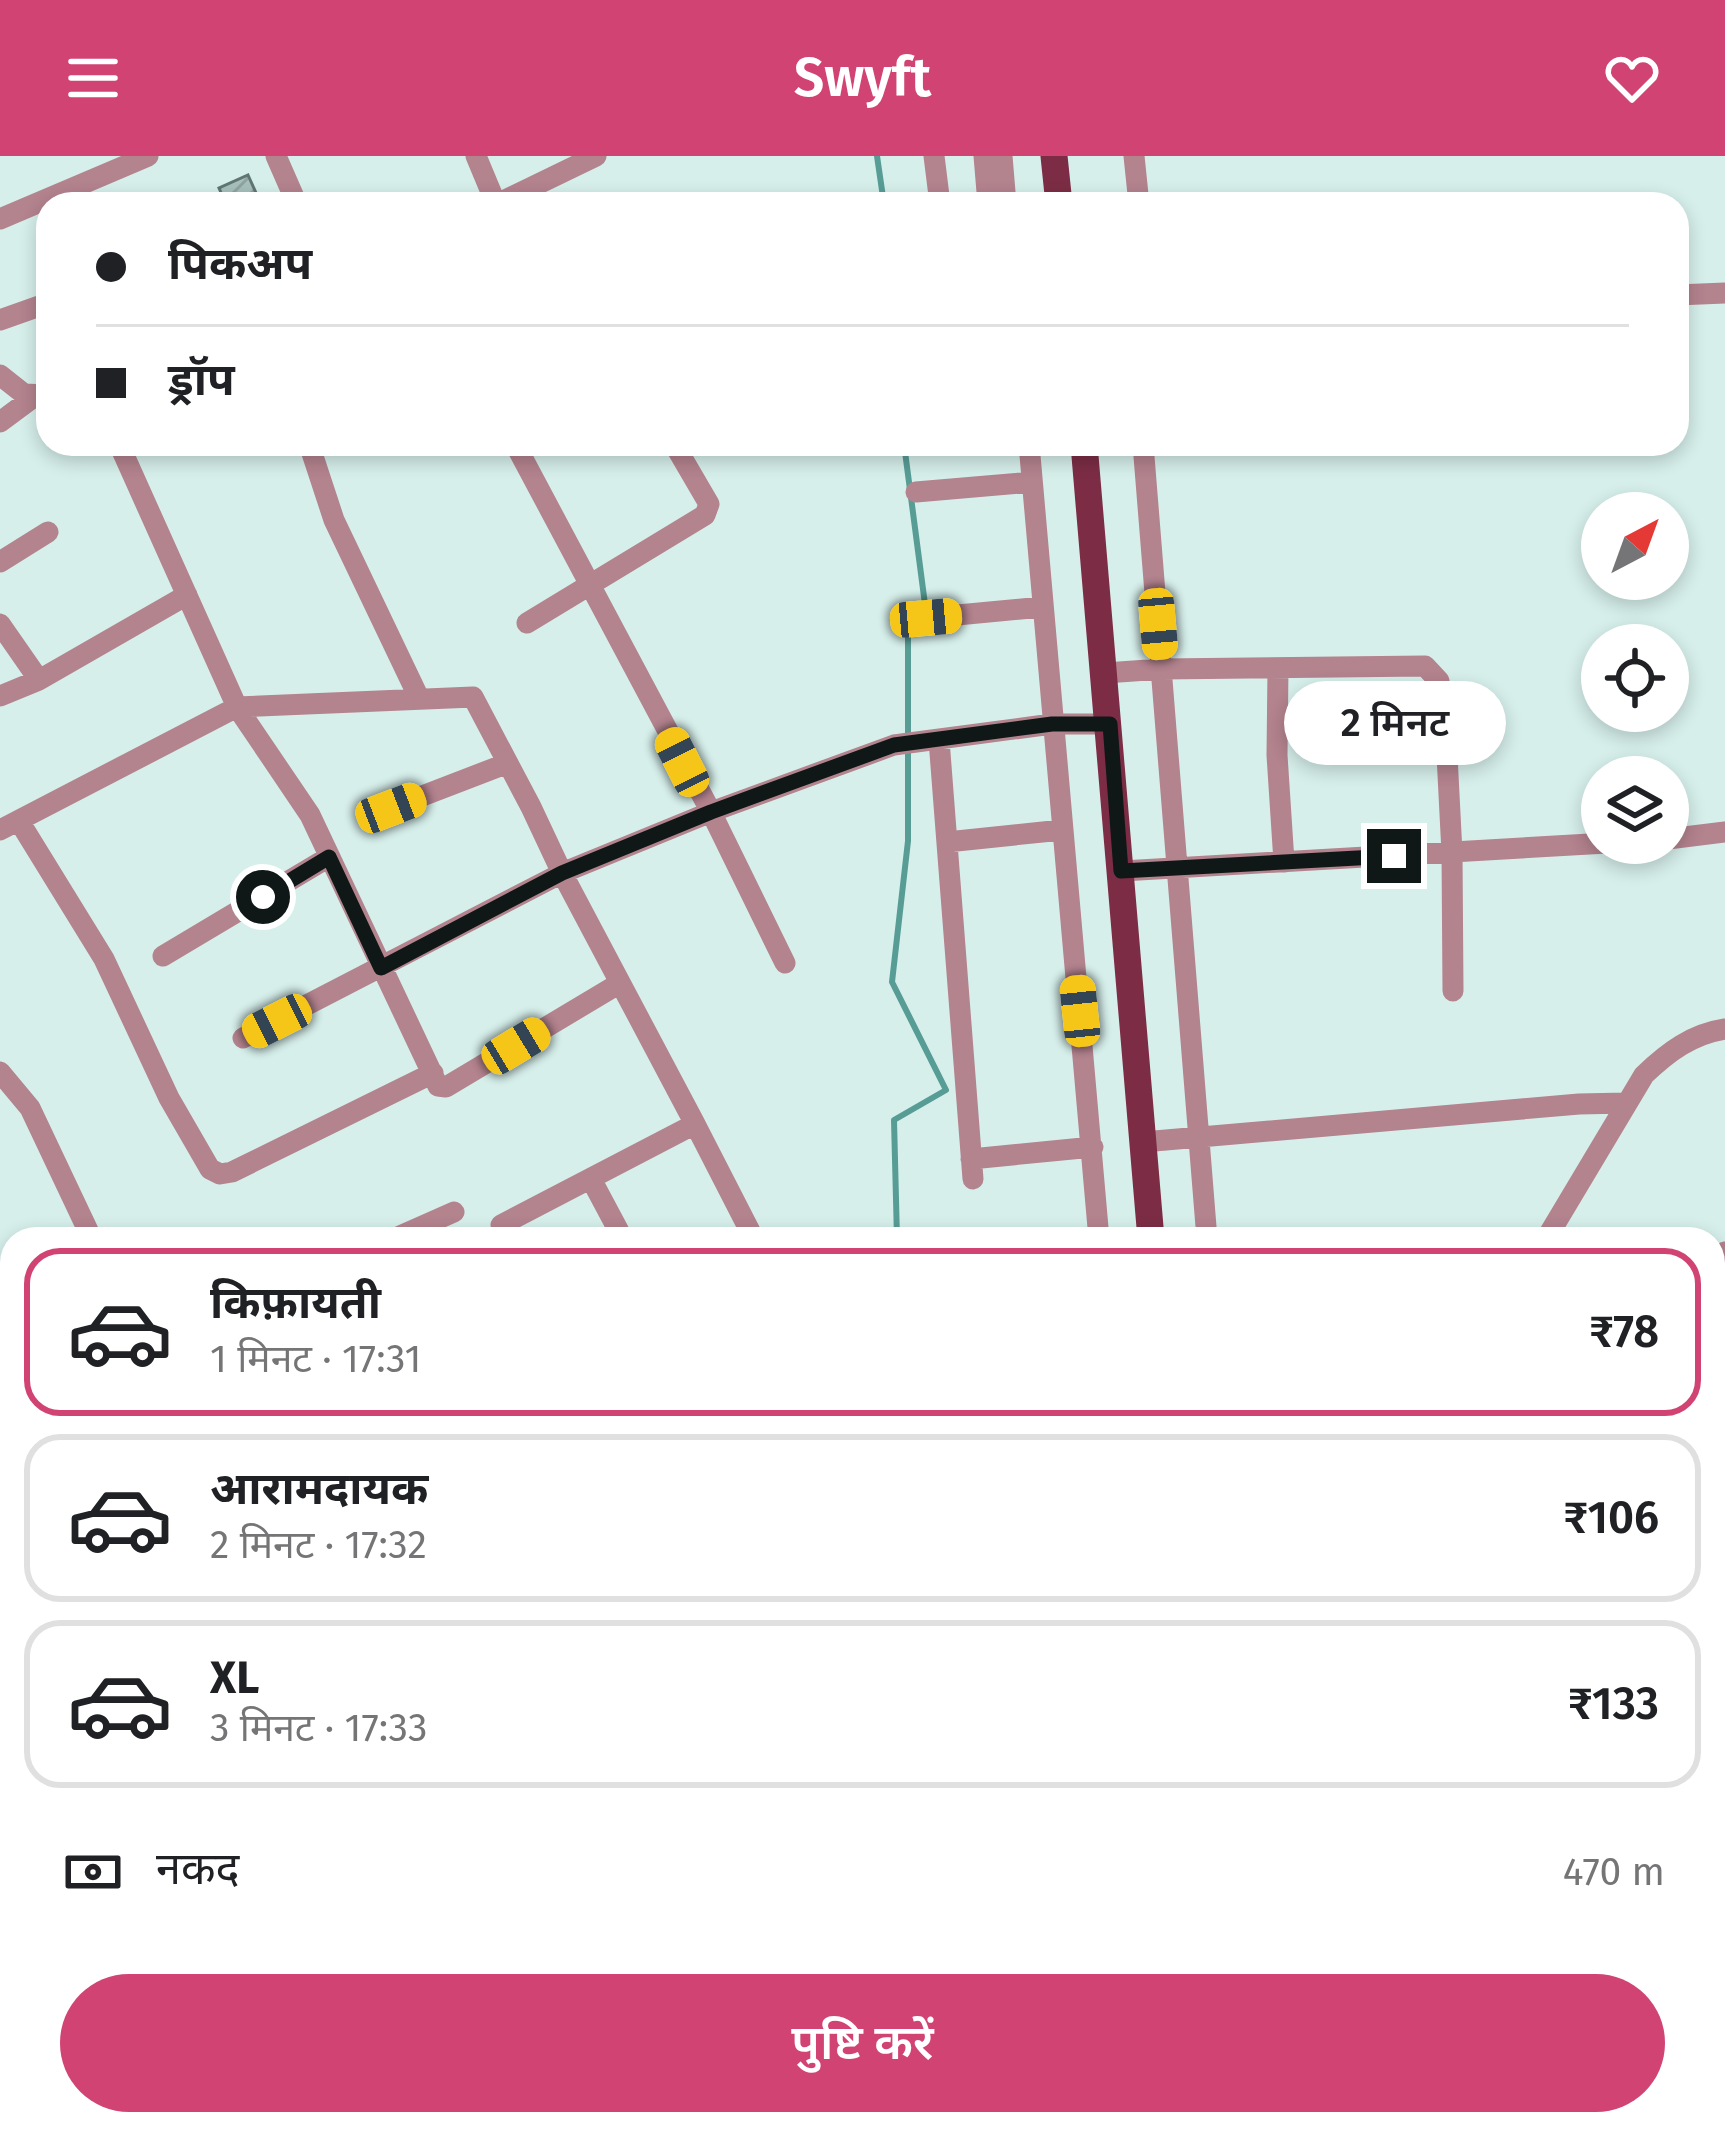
<!DOCTYPE html>
<html lang="hi">
<head>
<meta charset="utf-8">
<style>
	body { margin:0; font-family:"Fira Sans","Noto Sans Devanagari",sans-serif; background:#f2f2f2; color:#202124; height:100vh; display:flex; flex-direction:column; font-size:45px; white-space:nowrap }
	* { box-sizing:border-box; margin:0 }
	p { font-size:39px; color:#757577 }
	.icon { flex:none; width:66px; height:66px; fill:none; stroke:currentColor; stroke-width:2; stroke-linecap:round; stroke-linejoin:round }
	.map { position:relative; flex:1; overflow:hidden }
	.side { position:absolute; left:0px; top:1071px; width:1725px; height:909px; display:flex; flex-direction:column; background:#fff; border-radius:36px 36px 0 0; box-shadow:0 6px 18px #0003 }
	.side>* { flex:none }
	.banner { position:absolute; left:36px; top:36px; width:1653px; height:264px; border-radius:36px; box-shadow:0 6px 18px #0003; display:grid; align-content:center; height:264px; padding:0 60px; background:#fff }
	.needle { width:78px; rotate:41deg }
	.fabs { position:absolute; left:1581px; top:336px; display:grid; gap:24px }
	.fabs a { display:grid; place-items:center; width:108px; height:108px; border-radius:50%; background:#fff; box-shadow:0 6px 18px #0003; font-size:60px }
	.end { position:absolute; width:54px; height:54px; margin:-27px; border:15px solid #0f1817; background:#fff; box-shadow:0 0 0 6px #fff }
	.from { border-radius:50% }
	.bubble { position:absolute; height:84px; border-radius:42px; background:#fff; box-shadow:0 6px 18px #0003; font-size:39px; font-weight:600; line-height:84px; text-align:center }
	.car { position:absolute; width:36px; height:72px; margin:-36px -18px; border-radius:15px; box-shadow:0 0 9px 3px #0007; background:linear-gradient(#f5c518 24%,#345 0 40%,#f5c518 0 76%,#345 0 86%,#f5c518 0) }
	.banner b { display:flex; align-items:center; gap:42px; height:114px; font-size:45px }
	.banner b+b { border-top:3px solid #e0e0e0 }
	.banner i { width:30px; height:30px; background:#202124 }
	ul { padding:21px 0 0; list-style:none }
	li { display:flex; align-items:center; gap:36px; height:168px; margin:0 24px 18px; padding:0 36px; border:6px solid #e0e0e0; border-radius:36px }
	li div { flex:1 }
	li b { display:block; font-size:45px }
	li em { font-style:normal; font-weight:600 }
	li.current { border-color:#d04372 }
	li>.icon { width:108px; height:108px; stroke-width:1.5 }
	.pay { display:flex; align-items:center; gap:30px; height:132px; padding:0 60px; font-size:45px }
	.pay p { margin-inline-start:auto }
	.primary-button { display:flex; gap:24px; margin-top:auto; padding:24px 60px }
	.primary-button a { flex:1; height:138px; border-radius:72px; background:#d04372; color:#fff; font-size:48px; font-weight:600; line-height:138px; text-align:center }
	header { display:flex; justify-content:space-between; align-items:center; height:156px; padding:0 60px; background:#d04372; color:#fff; font-size:54px; font-weight:600 }
	.map>svg:first-child { display:block }
	.lines { fill:none; stroke-linecap:round; stroke-linejoin:round }
	.stream { stroke:#579d96; stroke-width:6 }
	.building { fill:url(#building-hatch); stroke:#607673; stroke-width:3 }
	.minor { stroke:#b3838e; stroke-width:21 }
	.major { stroke:#7c2d45; stroke-width:27 }
	.route { stroke:#0f1817; stroke-width:15 }
</style>
</head>
<body>
<header><svg class="icon" aria-label="menu" viewBox="0 0 24 24"><path d="M4 6h16M4 12h16M4 18h16"/></svg>Swyft<svg class="icon" aria-label="heart" viewBox="0 0 24 24"><path d="M12 20l-8-8c-3-5 5-10 8-4 3-6 11-1 8 4z"/></svg></header>
<div class="map">
<svg width="1725" height="1979" viewBox="0 0 1725 1979">
	<defs>
		<pattern id="building-hatch" width="6" height="6" patternUnits="userSpaceOnUse" patternTransform="scale(3)"><rect width="6" height="6" fill="#a7c0bc"/><path d="M-1 1l2-2M0 6l6-6M5 7l2-2" fill="none" stroke="#8fa4a1"/></pattern>
	</defs>
	<rect width="100%" height="100%" fill="#d6efeb"/>
	<g class="lines">
		<path class="stream" d="M877,0L884,48
			M897,1083L894,964L946,934L892,826L908,685V456H926L904,288
			M1025,1979L1026,1968"/>
	</g>
	<path class="building" d="M248,19L261,48H226L219,32Z"/>
	<g class="lines">
		<path class="minor" d="M276,0L297,48
			M476,0L496,48
			M934,0L940,48
			M984,0L988,48
			M1002,0L1006,48
			M1134,0L1139,48
			M497,48L596,0
			M0,63L148,0
			M1677,139L1725,137
			M0,164L48,147
			M0,219L24,238L48,239
			M0,266L35,240
			M309,288L334,364L419,542
			M515,288L711,656L785,807
			M1029,288L1099,1083
			M1143,288L1207,1083
			M916,336L1032,326
			M0,406L48,376
			M926,462L1042,451
			M527,467L705,359L709,348L674,288
			M0,468L39,524
			M1278,512L1277,599L1284,706
			M1105,517L1162,513L1425,510L1439,525L1445,560L1452,697L1453,835
			M0,540L39,524L187,439
			M939,584L973,1023
			M391,652L508,607
			M19,665L104,803L169,942L210,1013L220,1018L232,1016L433,917
			M0,674L237,551L119,288
			M1668,683L1725,676
			M947,686L1062,674
			M1122,715L1607,687
			M163,800L329,701
			M620,827L446,931L438,930L310,659L237,551L473,541L531,651L562,717L695,968
			M243,882L562,717L711,656L894,589L1052,568H1110
			M0,916L30,952L92,1083
			M1143,986L1579,948L1626,947
			M971,1003L1093,991
			M591,1023L623,1083
			M501,1069L695,968L754,1083
			M393,1083L454,1056
			M1546,1083L1644,919C1668,896 1692,878 1725,873
			M1713,1112L1725,1096
			M0,1287L12,1306
			M1713,1311H1725
			M0,1400L12,1393
			M1713,1449L1725,1448
			M0,1535L10,1552
			M1713,1542V1786
			M0,1757L12,1779
			M0,1801L12,1794
			M1713,1811L1725,1878
			M132,1968L139,1979
			M523,1968L537,1979
			M733,1968L740,1979
			M1154,1968L1155,1979
			M1257,1968V1979
			M1390,1968L1391,1979
			M1591,1968L1596,1979
			M329,1979L343,1968"/>
		<path class="major" d="M1054,0L1059,48
			M1084,288L1151,1083
			M1200,1968V1979"/>
	</g>
	<g class="lines">
		<path class="route" d="M263,741L329,701L381,812L562,717L711,656L894,589L1052,568H1110L1121,715L1394,700"/>
	</g>
</svg>
<div class="fabs">
<a><svg class="needle" viewBox="-14 -14 28 28"><path d="M0-13l5 13h-10z" fill="#e53935"/><path d="M0 13l5-13h-10z" fill="#757577"/></svg></a>
<a><svg class="icon" aria-label="locate" viewBox="0 0 24 24"><circle cx="12" cy="12" r="6"/><path d="M12 2v4M12 18v4M2 12h4M18 12h4"/></svg></a>
<a><svg class="icon" aria-label="layers" viewBox="0 0 24 24"><path d="M12 4l9 5-9 5-9-5zM3 14l9 5 9-5"/></svg></a>
</div>
<i class="end from" style="left:263px;top:741px"></i>
<i class="end" style="left:1394px;top:700px"></i>
<div class="bubble" style="left:1284px;top:525px;width:222px">2 मिनट</div>
<i class="car" style="left:926px;top:462px;rotate:85deg"></i>
<i class="car" style="left:1158px;top:468px;rotate:175deg"></i>
<i class="car" style="left:682px;top:606px;rotate:333deg"></i>
<i class="car" style="left:391px;top:652px;rotate:69deg"></i>
<i class="car" style="left:1080px;top:855px;rotate:354deg"></i>
<i class="car" style="left:277px;top:865px;rotate:243deg"></i>
<i class="car" style="left:516px;top:890px;rotate:59deg"></i>
<div class="banner">
<b><i class="from"></i>पिकअप</b>
<b><i></i>ड्रॉप</b>
</div>
<section class="side">
<ul>
<li class="current"><svg class="icon" aria-label="car" viewBox="0 0 24 24"><path d="M5 17H2v-5l4-1 3-4h7l3 4 3 1v5h-3M9 17h6M6 11h13"/><circle cx="7" cy="17" r="2"/><circle cx="17" cy="17" r="2"/></svg><div><b>किफ़ायती</b><p>1 मिनट · 17:31</p></div><em>₹78</em></li>
<li><svg class="icon" aria-label="car" viewBox="0 0 24 24"><path d="M5 17H2v-5l4-1 3-4h7l3 4 3 1v5h-3M9 17h6M6 11h13"/><circle cx="7" cy="17" r="2"/><circle cx="17" cy="17" r="2"/></svg><div><b>आरामदायक</b><p>2 मिनट · 17:32</p></div><em>₹106</em></li>
<li><svg class="icon" aria-label="car" viewBox="0 0 24 24"><path d="M5 17H2v-5l4-1 3-4h7l3 4 3 1v5h-3M9 17h6M6 11h13"/><circle cx="7" cy="17" r="2"/><circle cx="17" cy="17" r="2"/></svg><div><b>XL</b><p>3 मिनट · 17:33</p></div><em>₹133</em></li>
</ul>
<div class="pay"><svg class="icon" aria-label="cash" viewBox="0 0 24 24"><path d="M3 7h18v10H3z"/><circle cx="12" cy="12" r="2"/></svg>नकद<p>470 m</p></div>
<div class="primary-button"><a>पुष्टि करें</a></div>
</section>
</div>
</body>
</html>
